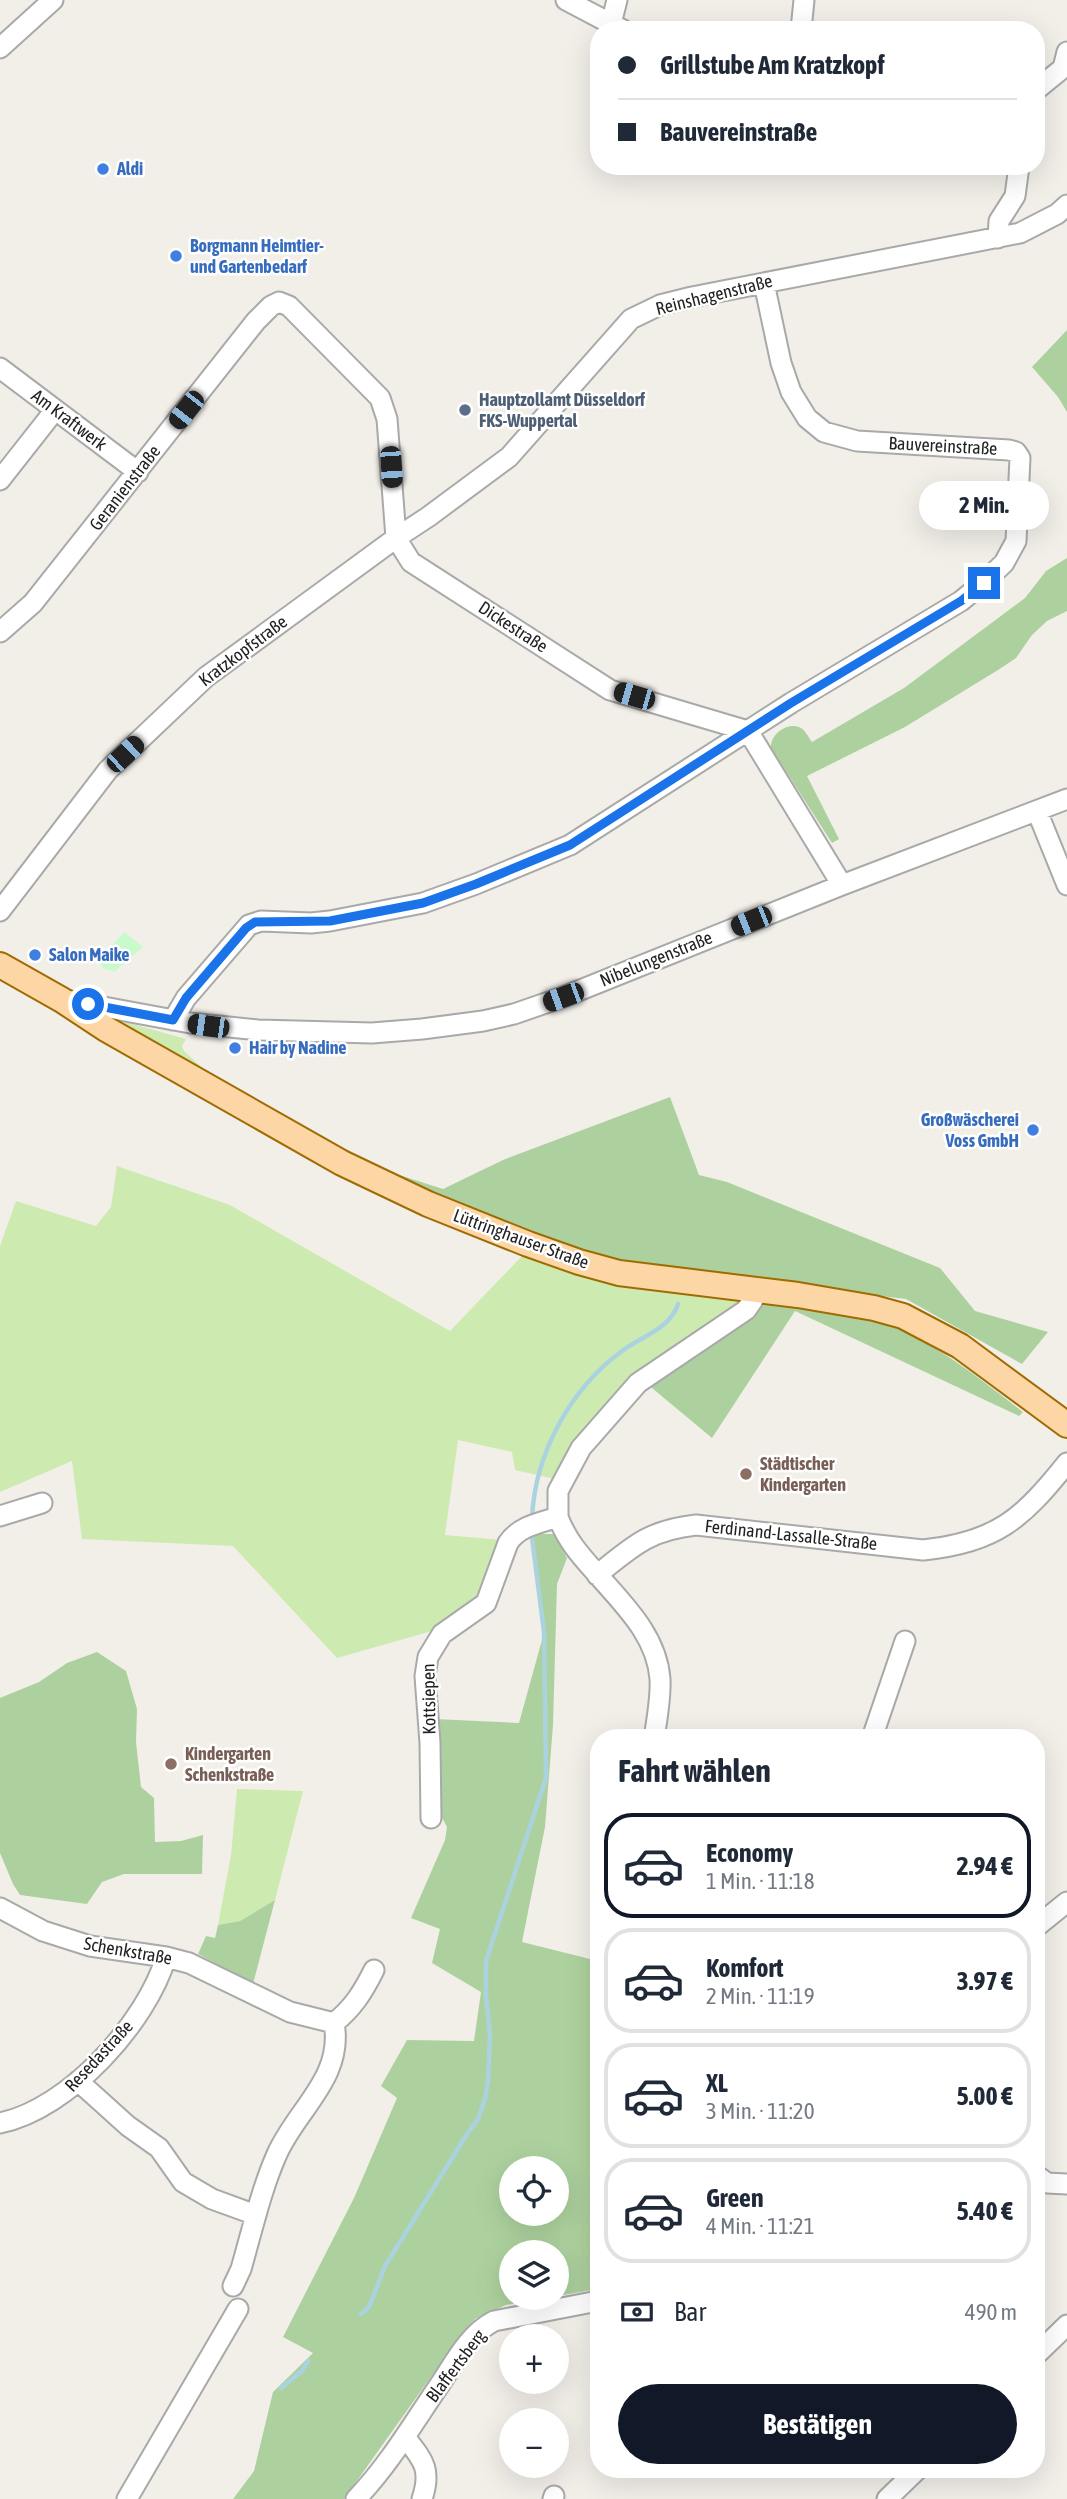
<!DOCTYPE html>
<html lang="de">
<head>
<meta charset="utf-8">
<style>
	body { margin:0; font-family:"Asap Condensed",sans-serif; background:#f6f6f7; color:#1f2937; height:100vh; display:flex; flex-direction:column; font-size:26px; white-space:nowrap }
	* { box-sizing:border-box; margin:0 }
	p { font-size:23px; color:#747a83 }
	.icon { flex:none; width:38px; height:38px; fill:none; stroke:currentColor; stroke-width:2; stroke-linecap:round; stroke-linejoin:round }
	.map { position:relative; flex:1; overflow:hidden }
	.sheet { position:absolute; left:590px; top:1729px; width:455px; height:749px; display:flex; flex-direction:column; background:#fff; border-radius:28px; box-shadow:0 7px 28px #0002 }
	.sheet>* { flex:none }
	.hud { position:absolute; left:590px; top:21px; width:455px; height:154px; border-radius:28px; box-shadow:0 7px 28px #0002; display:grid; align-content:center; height:154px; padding:0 28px; background:#fff }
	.controls { position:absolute; left:499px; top:2156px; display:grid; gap:14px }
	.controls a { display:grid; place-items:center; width:70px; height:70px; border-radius:50%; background:#fff; box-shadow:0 7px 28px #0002; font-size:35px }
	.end { position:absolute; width:32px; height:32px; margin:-16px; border:9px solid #1a73e8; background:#fff; box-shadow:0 0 0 4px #fff }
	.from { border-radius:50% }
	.bubble { position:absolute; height:49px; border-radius:24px; background:#fff; box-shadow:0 7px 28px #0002; font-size:23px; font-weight:700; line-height:49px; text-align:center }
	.car { position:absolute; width:21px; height:42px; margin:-21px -10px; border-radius:9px; box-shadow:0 0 5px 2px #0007; background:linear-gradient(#222 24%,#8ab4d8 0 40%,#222 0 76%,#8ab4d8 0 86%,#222 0) }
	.hud b { display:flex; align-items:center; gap:24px; height:66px; font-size:26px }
	.hud b+b { border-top:2px solid #e0e1e3 }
	.hud i { width:18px; height:18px; background:#1f2937 }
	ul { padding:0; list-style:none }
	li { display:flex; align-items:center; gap:21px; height:105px; margin:0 14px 10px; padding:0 14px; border:4px solid #e0e1e3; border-radius:28px }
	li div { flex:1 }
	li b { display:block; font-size:26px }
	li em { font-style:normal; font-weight:700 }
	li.selected { border-color:#111827 }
	li>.icon { width:63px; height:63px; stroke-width:1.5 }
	h2 { padding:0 28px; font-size:32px; line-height:84px }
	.pay { display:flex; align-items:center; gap:18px; height:77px; padding:0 28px; font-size:26px }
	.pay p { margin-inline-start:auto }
	.action { display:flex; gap:14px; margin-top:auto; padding:14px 28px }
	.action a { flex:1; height:80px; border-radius:42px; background:#111827; color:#fff; font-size:28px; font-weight:700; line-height:80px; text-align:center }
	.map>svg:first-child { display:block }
	.grass { fill:#cdebb0 }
	.forest { fill:#add19e; fill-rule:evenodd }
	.park { fill:#c8facc }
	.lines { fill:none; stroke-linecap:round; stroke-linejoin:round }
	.stream { stroke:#aad3df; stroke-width:4.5 }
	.minor-casing { stroke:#a9a9a9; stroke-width:23 }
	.major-casing { stroke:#a06b00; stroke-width:28 }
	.minor { stroke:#fff; stroke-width:19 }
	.major { stroke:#fcd6a4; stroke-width:24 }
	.route { stroke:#1a73e8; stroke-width:9 }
	.shop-dot { fill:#3f7fe0; stroke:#fff; stroke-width:2.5 }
	.service-dot { fill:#5c6f8a; stroke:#fff; stroke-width:2.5 }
	.education-dot { fill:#8d6e63; stroke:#fff; stroke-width:2.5 }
	.labels { text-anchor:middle; stroke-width:5; stroke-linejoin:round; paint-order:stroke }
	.shop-label { font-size:18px; font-weight:bold; fill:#366cbe; stroke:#fff; text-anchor:start }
	.street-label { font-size:18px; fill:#222; stroke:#fff }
	.service-label { font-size:18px; font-weight:bold; fill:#4e5e75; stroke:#fff; text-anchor:start }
	.education-label { font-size:18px; font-weight:bold; fill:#785e54; stroke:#fff; text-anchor:start }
</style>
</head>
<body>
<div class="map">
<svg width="1067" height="2499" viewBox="0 0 1067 2499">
	<rect width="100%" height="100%" fill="#f2efe9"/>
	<path class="grass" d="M125,1022L186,1039L182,1046L184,1051L209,1074L123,1026Z
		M117,1166L230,1205L450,1331L523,1255L586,1276L747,1299L638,1378L559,1480L515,1470L512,1452L458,1440L445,1535L503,1540L482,1600L439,1629L337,1658L233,1546L82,1539L72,1461L0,1492V1246L16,1201L96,1226L111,1207Z
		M237,1789L303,1791L275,1900L240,1921L218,1925L231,1855Z"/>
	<path class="forest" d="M1067,330V412L1058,397L1032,367Z
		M1067,558V611L1047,621L1032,635L1016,658L998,670L905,727L807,776L839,839L832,843L771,748C770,734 788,721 801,728C805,730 809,738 812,742L904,688L1025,598L1046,571Z
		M670,1097L699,1175L727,1182L940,1268L975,1311L1048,1332L1022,1364L906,1299L638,1267L528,1233L422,1190L374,1167L443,1189L503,1160Z
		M765,1302L854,1318L856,1315C921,1330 971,1372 1023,1412L1019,1416L795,1311L712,1438L646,1383Z
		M533,1534H554L567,1558L557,1584L553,1725L545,1827L522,1942L598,1961V2289L557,2296L556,2252H511V2298H547L506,2305L475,2319L450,2350L344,2499H233L254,2471L273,2392L313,2353L283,2337L354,2198L397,2098L381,2086L407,2040L474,2041L481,1992L432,1963L440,1929L411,1918L445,1840L447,1827L437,1808L435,1719L519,1723L545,1629ZM511,2168H556V2214H511Z
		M97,1652L126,1671L137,1709L136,1742L141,1787L154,1798L155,1842L181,1841L203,1835L202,1874H124L102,1882L87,1904L20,1895L13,1884L0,1853V1698L39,1682L67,1663Z
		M275,1900L253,1984L198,1954L206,1936L215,1938L218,1925L240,1921Z"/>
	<path class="park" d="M124,932L143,947L114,972L103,968L99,961Z"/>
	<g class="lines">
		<path class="stream" d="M532,1518C535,1454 570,1389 622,1351C642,1336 670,1329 678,1304
			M361,2314L369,2307L385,2266L467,2134L478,2119L485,2099L488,2081L490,2033L486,1997V1961L546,1778L544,1632L531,1530
			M281,2388L302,2371L308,2361"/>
		<g class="minor-casing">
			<path id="minor" d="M566,0L623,30
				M611,24L617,0
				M801,30L804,0
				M0,48L53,0
				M1036,90L1063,68L1067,52
				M998,238L999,221L1015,196L1019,166
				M0,368L138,472
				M0,480L55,410
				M0,632L33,603L256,321L271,306L279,302L289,306L380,398L387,419L396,538L411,562L610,690L748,731L842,885
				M1037,811L1067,885
				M0,911L108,770L206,677L396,538L428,517L509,457L631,319L660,305L692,297L1020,233L1057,214L1067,205
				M66,1000L190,1023L258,1030L372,1033L422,1029L483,1021L514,1014L563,997L842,885L1067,799
				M173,1020L186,998L249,925L261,921L311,923L330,921L423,903L476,884L570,845L791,703L961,601L983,583L1004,563L1016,541L1020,458L1016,452L1009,450L857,441L824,432L807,418L791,392L781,363L764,283
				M0,1516L42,1503
				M558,1517C567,1541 581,1556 597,1574C624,1605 657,1636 660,1679C661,1698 657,1719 654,1738
				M597,1575C633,1546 649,1530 696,1525L923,1550C997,1542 1022,1519 1067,1463
				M872,1738L905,1641
				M431,1818L430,1743L425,1676L428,1657L442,1634L486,1603L508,1543C519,1526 540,1523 558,1517V1491L581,1448L638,1383L746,1310L753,1300
				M0,1908L43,1931L90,1946L166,1957L189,1963L290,2012L334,2023
				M1036,1927L1067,1902
				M78,2081L128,2126L159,2148L183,2182L212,2199L256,2215
				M0,2123C69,2109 147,2022 166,1957
				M1036,2175L1047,2183L1067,2184
				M233,2286L241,2269C252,2231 261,2190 277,2154C297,2109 344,2077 334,2023C353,2008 363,1992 374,1970
				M1036,2355L1067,2325
				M405,2437C423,2460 432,2469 422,2499
				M127,2499L238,2309
				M356,2499C387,2467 411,2427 436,2390C453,2366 467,2335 494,2321L598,2301
				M553,2499L554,2496
				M887,2499L918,2469"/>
		</g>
		<g class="major-casing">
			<path id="major" d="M0,965L62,1000L106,1029L342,1163L428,1204L528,1244L579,1262L619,1273L798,1295L874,1308L903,1316L960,1346L1067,1425"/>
		</g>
		<use href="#minor" class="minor"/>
		<use href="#major" class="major"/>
	</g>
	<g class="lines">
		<path class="route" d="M88,1004L173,1020L186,998L246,928L255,922L330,921L423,903L476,884L570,845L791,703L961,601L984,583"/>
	</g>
	<g class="shop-dot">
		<circle cx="103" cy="169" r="7"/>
		<circle cx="176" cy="256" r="7"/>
		<circle cx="35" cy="955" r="7"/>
		<circle cx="235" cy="1048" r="7"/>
		<circle cx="1033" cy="1130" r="7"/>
	</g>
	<circle class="service-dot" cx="465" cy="410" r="7"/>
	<g class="education-dot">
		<circle cx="746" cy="1474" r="7"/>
		<circle cx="171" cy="1764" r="7"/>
	</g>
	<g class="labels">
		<g class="shop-label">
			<text x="117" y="175">Aldi</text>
			<text x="190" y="252">Borgmann Heimtier-<tspan x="190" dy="21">und Gartenbedarf</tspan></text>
			<text x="49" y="961">Salon Maike</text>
			<text x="249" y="1054">Hair by Nadine</text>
			<text x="1019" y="1126" text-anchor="end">Großwäscherei<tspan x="1019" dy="21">Voss GmbH</tspan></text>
		</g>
		<g class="street-label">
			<text transform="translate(714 295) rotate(-14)" y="6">Reinshagenstraße</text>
			<text transform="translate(69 420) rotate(37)" y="6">Am Kraftwerk</text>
			<text transform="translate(943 446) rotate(3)" y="6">Bauvereinstraße</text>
			<text transform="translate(125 488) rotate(-52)" y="6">Geranienstraße</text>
			<text transform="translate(513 627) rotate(33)" y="6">Dickestraße</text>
			<text transform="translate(243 651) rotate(-37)" y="6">Kratzkopfstraße</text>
			<text transform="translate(656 959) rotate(-22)" y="6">Nibelungenstraße</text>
			<text transform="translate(521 1239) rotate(20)" y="6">Lüttringhauser Straße</text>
			<text transform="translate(791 1535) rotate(6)" y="6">Ferdinand-Lassalle-Straße</text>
			<text transform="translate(429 1699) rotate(-91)" y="6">Kottsiepen</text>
			<text transform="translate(128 1951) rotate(10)" y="6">Schenkstraße</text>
			<text transform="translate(99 2056) rotate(-47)" y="6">Resedastraße</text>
			<text transform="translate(456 2366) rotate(-53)" y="6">Blaffertsberg</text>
		</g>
		<g class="service-label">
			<text x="479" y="406">Hauptzollamt Düsseldorf<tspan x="479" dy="21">FKS-Wuppertal</tspan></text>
		</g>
		<g class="education-label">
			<text x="760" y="1470">Städtischer<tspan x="760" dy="21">Kindergarten</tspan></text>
			<text x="185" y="1760">Kindergarten<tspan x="185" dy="21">Schenkstraße</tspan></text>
		</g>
	</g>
</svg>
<div class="controls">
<a><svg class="icon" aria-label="locate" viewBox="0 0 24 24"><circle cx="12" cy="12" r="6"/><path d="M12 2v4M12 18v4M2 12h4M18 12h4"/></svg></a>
<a><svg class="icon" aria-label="layers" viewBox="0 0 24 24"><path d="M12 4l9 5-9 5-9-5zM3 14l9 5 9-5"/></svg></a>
<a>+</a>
<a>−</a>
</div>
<i class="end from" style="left:88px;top:1004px"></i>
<i class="end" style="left:984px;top:583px"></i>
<div class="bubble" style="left:919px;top:481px;width:130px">2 Min.</div>
<i class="car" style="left:186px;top:410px;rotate:218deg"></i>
<i class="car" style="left:391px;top:467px;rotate:176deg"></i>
<i class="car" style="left:634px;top:696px;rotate:286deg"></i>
<i class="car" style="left:125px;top:754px;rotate:47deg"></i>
<i class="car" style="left:751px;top:921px;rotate:248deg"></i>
<i class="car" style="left:563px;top:997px;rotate:250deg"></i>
<i class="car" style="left:208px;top:1026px;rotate:278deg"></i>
<div class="hud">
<b><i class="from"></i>Grillstube Am Kratzkopf</b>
<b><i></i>Bauvereinstraße</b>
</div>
<section class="sheet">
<h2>Fahrt wählen</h2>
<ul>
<li class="selected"><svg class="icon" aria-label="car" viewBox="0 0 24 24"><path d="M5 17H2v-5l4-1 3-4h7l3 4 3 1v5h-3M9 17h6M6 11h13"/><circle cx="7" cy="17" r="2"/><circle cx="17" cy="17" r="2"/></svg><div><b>Economy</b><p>1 Min. · 11:18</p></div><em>2.94 €</em></li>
<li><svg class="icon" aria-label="car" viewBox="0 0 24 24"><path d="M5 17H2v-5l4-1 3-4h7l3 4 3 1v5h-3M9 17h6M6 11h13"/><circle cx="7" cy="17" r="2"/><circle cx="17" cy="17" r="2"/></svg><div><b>Komfort</b><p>2 Min. · 11:19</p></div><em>3.97 €</em></li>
<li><svg class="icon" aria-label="car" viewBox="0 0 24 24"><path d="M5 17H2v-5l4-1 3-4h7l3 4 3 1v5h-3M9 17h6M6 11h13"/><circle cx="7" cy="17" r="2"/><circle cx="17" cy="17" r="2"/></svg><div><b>XL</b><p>3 Min. · 11:20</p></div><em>5.00 €</em></li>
<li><svg class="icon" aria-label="car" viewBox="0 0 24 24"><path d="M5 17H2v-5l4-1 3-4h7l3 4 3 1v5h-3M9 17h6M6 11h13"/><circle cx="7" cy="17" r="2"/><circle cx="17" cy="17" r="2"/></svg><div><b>Green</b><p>4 Min. · 11:21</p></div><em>5.40 €</em></li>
</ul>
<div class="pay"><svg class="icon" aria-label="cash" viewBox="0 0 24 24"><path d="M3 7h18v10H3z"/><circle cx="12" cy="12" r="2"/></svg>Bar<p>490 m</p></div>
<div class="action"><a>Bestätigen</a></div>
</section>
</div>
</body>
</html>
